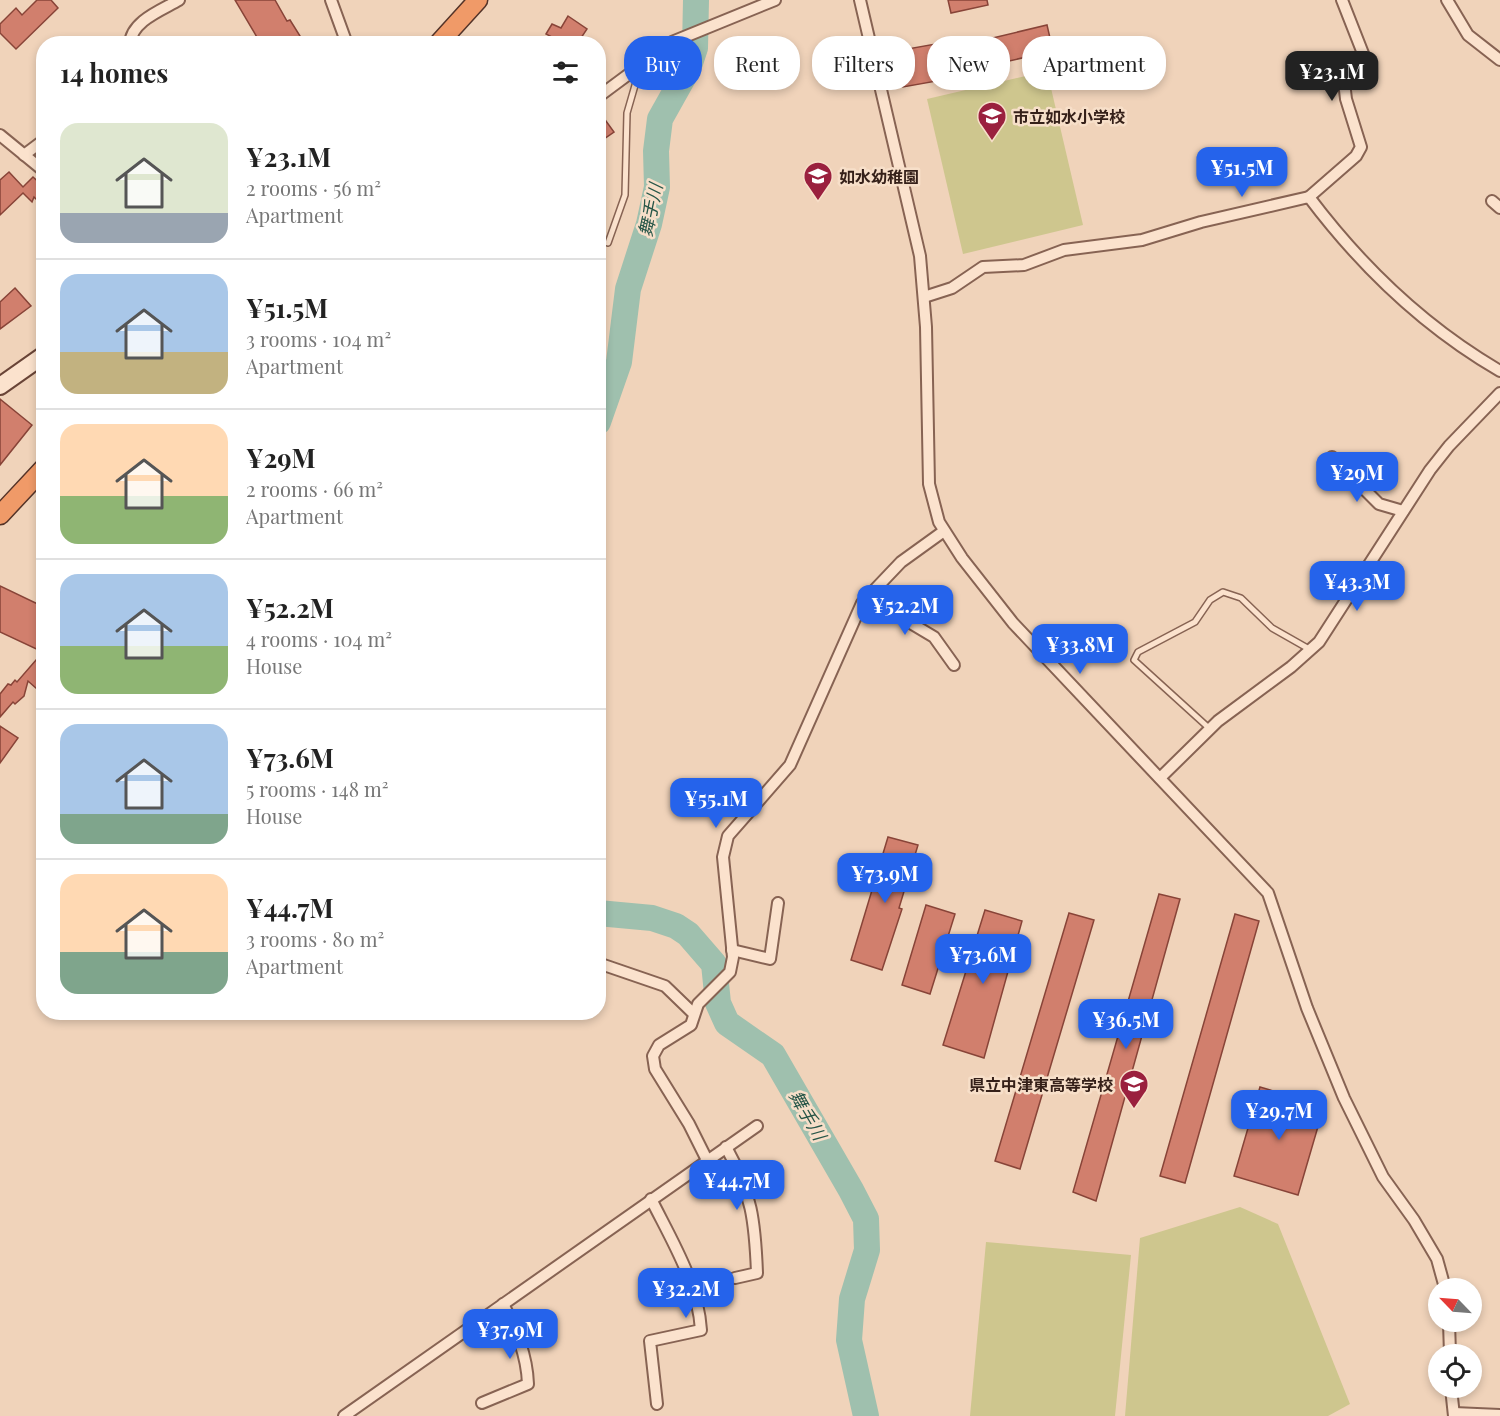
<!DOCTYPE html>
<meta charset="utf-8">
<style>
body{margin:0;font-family:"Playfair Display","Noto Sans JP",serif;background:#f6f6f6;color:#222;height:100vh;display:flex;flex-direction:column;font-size:22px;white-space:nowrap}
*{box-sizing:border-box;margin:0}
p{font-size:20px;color:#767676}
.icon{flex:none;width:33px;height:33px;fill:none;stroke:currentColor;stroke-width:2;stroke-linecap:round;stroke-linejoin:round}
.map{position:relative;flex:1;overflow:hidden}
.details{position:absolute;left:36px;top:36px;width:570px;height:984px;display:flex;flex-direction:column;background:#fff;border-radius:24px;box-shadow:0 3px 9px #0003}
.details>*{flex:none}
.banner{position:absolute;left:624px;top:36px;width:570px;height:54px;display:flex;gap:12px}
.needle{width:39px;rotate:295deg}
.fabs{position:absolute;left:1428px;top:1278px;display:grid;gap:12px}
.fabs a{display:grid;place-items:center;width:54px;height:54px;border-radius:50%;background:#fff;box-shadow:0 3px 9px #0003;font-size:30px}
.price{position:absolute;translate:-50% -51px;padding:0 14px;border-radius:12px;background:#2563eb;color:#fff;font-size:20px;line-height:39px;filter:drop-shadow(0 2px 3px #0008)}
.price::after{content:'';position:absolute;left:50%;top:36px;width:18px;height:14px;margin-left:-9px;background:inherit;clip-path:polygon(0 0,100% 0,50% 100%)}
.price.current{background:#222;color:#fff}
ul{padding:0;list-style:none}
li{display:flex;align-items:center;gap:18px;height:150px;padding:0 24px}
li+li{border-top:2px solid #e0e0e0}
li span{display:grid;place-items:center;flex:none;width:168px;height:120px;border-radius:18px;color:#555}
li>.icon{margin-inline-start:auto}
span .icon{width:72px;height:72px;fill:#fffc;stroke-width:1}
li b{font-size:26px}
h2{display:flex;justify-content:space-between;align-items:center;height:72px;padding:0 24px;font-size:26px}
.pill{padding:0 21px;border-radius:24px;background:#fff;box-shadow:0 3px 9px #0003;font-size:21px;line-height:54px}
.pill.current{background:#2563eb;color:#fff}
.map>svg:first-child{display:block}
</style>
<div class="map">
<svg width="1500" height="1416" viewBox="0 0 1500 1416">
<rect width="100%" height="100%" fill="#f0d3ba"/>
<g fill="#cec68e">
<path d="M 1047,71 L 1083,225 L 963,254 L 927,99 Z"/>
<path d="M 1240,1207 L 1278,1224 L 1350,1404 L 1328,1416 L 1125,1416 L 1140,1238 Z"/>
<path d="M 986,1242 L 1131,1255 L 1115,1416 L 970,1416 Z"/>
</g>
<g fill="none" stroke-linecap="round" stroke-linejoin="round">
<g stroke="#9fc0ae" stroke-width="26">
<path d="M 598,422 L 619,362 L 628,289 L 649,224 L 657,187 L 656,151 L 660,119 L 688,69 L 695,48 L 696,0"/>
<path d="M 598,913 L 652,918 L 676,926 L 688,934 L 714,964 L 718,1003 L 727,1023 L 773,1055 L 851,1190 L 866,1219 L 867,1250 L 852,1299 L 849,1340 L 866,1416"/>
</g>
</g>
<g fill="#d17f6d" stroke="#884438" stroke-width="1.5">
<path d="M 37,0 L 51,0 L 58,8 L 16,49 L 0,33 L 0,24 L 16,8 L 22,15 Z"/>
<path d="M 235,0 L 275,0 L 287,21 L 290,20 L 305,44 L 290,44 L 287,39 L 279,44 L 261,44 Z"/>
<path d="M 948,0 L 987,0 L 988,5 L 951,13 Z"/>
<path d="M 568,16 L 587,29 L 577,44 L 549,44 L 552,37 L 546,34 L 552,24 L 561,28 Z"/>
<path d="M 1047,25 L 1053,51 L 947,75 L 948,79 L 903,87 L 896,51 L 941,43 L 942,50 Z"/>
<path d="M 598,110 L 614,132 L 598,143 Z"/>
<path d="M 9,172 L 23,187 L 33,177 L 44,187 L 44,207 L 34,197 L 32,202 L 23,193 L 0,215 L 0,180 Z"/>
<path d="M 15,288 L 31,306 L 0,329 L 0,302 Z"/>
<path d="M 0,399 L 32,425 L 0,465 Z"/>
<path d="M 0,586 L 44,607 L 44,681 L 37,689 L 28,681 L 24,696 L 15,704 L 13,702 L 0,717 L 0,694 L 8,684 L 11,685 L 15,680 L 17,682 L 43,652 L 0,632 Z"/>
<path d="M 0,726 L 18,738 L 0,763 Z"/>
<path d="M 888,837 L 918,845 L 899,908 L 902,909 L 882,970 L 851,960 Z"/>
<path d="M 1159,894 L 1180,899 L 1096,1201 L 1073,1192 Z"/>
<path d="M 926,905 L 955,914 L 930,994 L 902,985 Z"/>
<path d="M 985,910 L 1022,921 L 984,1058 L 943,1045 Z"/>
<path d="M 1069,913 L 1094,920 L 1020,1169 L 995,1161 Z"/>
<path d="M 1235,914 L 1259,921 L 1185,1183 L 1160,1176 Z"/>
<path d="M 1260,1087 L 1324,1106 L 1298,1195 L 1234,1176 Z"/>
</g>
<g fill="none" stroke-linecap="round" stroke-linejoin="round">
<g stroke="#876353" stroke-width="8">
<g id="service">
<path d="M 608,243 L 625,195 L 627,113 L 640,68"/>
<path d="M 1210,729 L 1134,660 L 1138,652 L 1195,622 L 1210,600 L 1223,592 L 1241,598 L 1272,628 L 1309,649"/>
</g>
</g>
<g stroke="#876353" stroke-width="14">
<g id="minor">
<path d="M 331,0 L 347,44"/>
<path d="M 860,0 L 920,256 L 926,327 L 929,484 L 939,522 L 962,558 L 1013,623 L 1268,893 L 1307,1008 L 1344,1098 L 1383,1177 L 1414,1220 L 1437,1259 L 1445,1288"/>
<path d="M 1447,0 L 1468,35 L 1500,60"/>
<path d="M 130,44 C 131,21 162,10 179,0"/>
<path d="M 598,97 L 672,42 L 775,0"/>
<path d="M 0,135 L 44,171"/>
<path d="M 24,155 L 44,140"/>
<path d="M 1309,197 L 1356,156 L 1361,147 L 1346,99 L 1344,82 L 1363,63 L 1364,56 L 1342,0"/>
<path d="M 1492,201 L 1500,208"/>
<path d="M 924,297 L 952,288 L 983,267 L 1024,265 L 1064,250 L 1142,240 L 1201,222 L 1309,197 C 1361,266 1426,328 1500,371"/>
<path d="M 1332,457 L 1379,504 L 1403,511"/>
<path d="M 867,597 L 934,637 L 954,665"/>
<path d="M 1160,778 L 1218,721 L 1291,667 L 1319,642 L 1430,470 L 1449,446 L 1500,393"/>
<path d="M 732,950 L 770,959 L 778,903"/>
<path d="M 598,963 L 665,986 L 694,1014"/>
<path d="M 726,1147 C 752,1194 755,1221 757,1273 L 735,1278"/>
<path d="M 707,1160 L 689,1124 L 655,1069 L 653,1056 L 659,1045 L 691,1025 L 698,1004 L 730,972 L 733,957 L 723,857 L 728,836 L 790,765 L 862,603 L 901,562 L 944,531"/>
<path d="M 651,1199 C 672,1241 698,1283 701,1330 L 650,1341 L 657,1404"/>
<path d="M 1449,1322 L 1450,1354"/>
<path d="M 1451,1388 L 1454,1416"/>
<path d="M 482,1403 L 528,1384 C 527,1355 516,1329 503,1304"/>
<path d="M 1454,1413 L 1500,1415"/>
<path d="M 344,1416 L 757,1126"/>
</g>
</g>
<g stroke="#694437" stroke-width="20">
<path id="secondary" d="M 0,386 L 44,355"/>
</g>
<g stroke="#543328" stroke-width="21">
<g id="trunk">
<path d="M 438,44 L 478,0"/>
<path d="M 0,515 L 44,468"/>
</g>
</g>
<use href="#service" stroke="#fbe2cd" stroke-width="5"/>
<use href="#minor" stroke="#fbe2cd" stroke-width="10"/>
<use href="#secondary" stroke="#fbe2cd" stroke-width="16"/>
<use href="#trunk" stroke="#f09a68" stroke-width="18"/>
</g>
<defs>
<g id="school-pin" transform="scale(1.5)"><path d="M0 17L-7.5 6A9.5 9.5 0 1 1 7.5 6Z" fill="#9a203e" stroke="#f7dfc9"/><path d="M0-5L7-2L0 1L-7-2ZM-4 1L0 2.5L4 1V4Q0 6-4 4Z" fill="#fff"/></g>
</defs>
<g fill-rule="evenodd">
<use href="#school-pin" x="992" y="116"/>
<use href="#school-pin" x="818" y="176"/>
<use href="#school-pin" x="1134" y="1084"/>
</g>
<g text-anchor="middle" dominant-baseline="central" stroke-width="5" stroke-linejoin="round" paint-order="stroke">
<g font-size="16" font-weight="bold" fill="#352019" stroke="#f7dfc9" text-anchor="start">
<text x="1013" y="116">市立如水小学校</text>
<text x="839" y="176">如水幼稚園</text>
<text x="1113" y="1084" text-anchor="end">県立中津東高等学校</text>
</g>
<g font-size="18" font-style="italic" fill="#275648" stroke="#f7dfc9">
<text transform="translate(650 210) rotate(-78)">舞手川</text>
<text transform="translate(808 1115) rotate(60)">舞手川</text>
</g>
</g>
</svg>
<div class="fabs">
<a><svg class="needle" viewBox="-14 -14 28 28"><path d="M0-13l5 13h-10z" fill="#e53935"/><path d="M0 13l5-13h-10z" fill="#767676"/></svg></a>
<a><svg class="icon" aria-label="locate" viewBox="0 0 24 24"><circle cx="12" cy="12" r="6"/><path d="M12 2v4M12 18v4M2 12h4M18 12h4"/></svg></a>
</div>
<b class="price current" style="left:1332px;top:102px">¥23.1M</b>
<b class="price" style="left:1242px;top:198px">¥51.5M</b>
<b class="price" style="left:1357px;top:503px">¥29M</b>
<b class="price" style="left:1357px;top:612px">¥43.3M</b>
<b class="price" style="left:905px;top:636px">¥52.2M</b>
<b class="price" style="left:1080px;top:675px">¥33.8M</b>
<b class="price" style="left:716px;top:829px">¥55.1M</b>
<b class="price" style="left:885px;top:904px">¥73.9M</b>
<b class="price" style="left:983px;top:985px">¥73.6M</b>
<b class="price" style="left:1126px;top:1050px">¥36.5M</b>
<b class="price" style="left:1279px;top:1141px">¥29.7M</b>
<b class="price" style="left:737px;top:1211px">¥44.7M</b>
<b class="price" style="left:686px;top:1319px">¥32.2M</b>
<b class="price" style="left:510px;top:1360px">¥37.9M</b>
<div class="banner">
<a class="pill current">Buy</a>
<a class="pill">Rent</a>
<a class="pill">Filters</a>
<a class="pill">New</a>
<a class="pill">Apartment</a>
</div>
<section class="details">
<h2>14 homes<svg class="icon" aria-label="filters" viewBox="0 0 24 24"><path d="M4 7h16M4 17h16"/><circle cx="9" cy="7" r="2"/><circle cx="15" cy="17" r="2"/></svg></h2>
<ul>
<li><span style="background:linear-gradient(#dfe7d0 75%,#9aa5b1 0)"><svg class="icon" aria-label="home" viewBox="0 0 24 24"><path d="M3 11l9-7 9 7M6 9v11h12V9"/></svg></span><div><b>¥23.1M</b><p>2 rooms · 56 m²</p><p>Apartment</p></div></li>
<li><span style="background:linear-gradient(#a9c7e8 65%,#c2b280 0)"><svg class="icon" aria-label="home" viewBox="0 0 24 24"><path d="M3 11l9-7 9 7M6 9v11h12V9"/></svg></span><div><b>¥51.5M</b><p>3 rooms · 104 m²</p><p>Apartment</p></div></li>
<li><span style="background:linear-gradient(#ffd9b3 60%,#8fb573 0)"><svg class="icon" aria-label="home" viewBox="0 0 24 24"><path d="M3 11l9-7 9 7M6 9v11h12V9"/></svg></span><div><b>¥29M</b><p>2 rooms · 66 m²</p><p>Apartment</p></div></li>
<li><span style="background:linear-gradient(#a9c7e8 60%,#8fb573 0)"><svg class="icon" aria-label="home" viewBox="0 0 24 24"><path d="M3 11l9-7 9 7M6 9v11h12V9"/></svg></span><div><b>¥52.2M</b><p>4 rooms · 104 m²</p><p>House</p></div></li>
<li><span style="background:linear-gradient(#a9c7e8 75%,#7fa58c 0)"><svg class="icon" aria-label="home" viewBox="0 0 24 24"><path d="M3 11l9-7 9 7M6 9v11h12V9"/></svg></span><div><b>¥73.6M</b><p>5 rooms · 148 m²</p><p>House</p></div></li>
<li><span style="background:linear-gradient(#ffd9b3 65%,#7fa58c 0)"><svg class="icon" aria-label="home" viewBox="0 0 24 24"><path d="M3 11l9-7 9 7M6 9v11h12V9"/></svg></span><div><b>¥44.7M</b><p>3 rooms · 80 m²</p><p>Apartment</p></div></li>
</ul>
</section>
</div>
